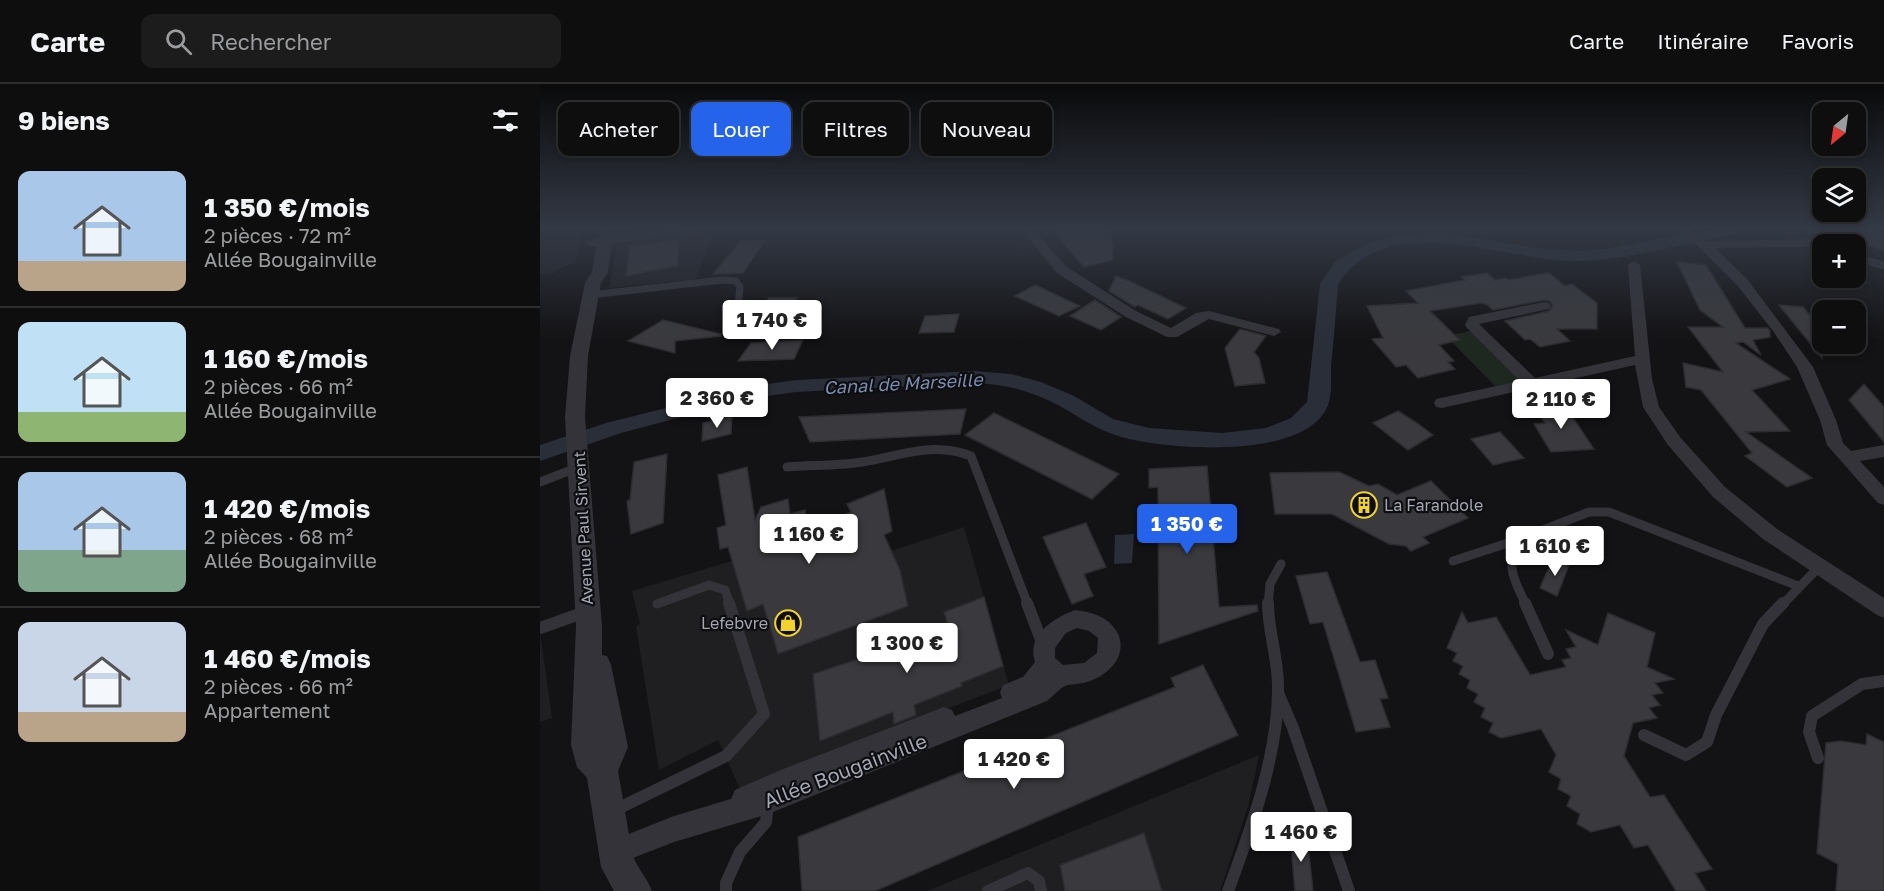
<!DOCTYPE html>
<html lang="fr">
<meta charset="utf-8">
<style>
body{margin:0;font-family:"Golos Text",sans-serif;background:#1c1c1d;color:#f1f3f6;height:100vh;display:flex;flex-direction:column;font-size:22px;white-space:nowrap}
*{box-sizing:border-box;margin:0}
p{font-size:20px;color:#9b9c9e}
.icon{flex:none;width:33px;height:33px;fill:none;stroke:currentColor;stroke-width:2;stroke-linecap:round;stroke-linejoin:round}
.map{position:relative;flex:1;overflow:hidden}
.sheet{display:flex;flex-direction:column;background:#0e0e0f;width:540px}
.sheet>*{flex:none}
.hud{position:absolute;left:18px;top:18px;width:570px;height:54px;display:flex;gap:12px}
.needle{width:39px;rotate:209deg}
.tools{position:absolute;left:1272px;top:18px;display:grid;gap:12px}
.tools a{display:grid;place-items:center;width:54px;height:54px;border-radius:12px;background:#0e0e0f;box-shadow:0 3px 9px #0003,0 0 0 2px #2e2e2f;font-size:30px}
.price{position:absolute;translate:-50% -51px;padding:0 14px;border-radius:6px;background:#fff;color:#222;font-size:20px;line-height:39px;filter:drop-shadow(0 2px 3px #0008)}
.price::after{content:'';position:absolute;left:50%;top:36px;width:18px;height:14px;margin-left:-9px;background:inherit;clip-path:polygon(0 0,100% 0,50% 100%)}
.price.selected{background:#2563eb;color:#fff}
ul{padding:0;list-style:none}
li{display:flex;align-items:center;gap:18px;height:150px;padding:0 18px}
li+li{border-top:2px solid #2e2e2f}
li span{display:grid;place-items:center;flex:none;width:168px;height:120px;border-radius:12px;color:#555}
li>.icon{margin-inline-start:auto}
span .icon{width:72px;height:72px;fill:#fffc;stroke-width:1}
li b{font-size:26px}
h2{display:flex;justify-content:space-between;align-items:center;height:72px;padding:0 18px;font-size:26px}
.chip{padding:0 21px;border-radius:12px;background:#0e0e0f;box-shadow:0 3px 9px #0003,0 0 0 2px #2e2e2f;font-size:21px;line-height:54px}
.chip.selected{background:#2563eb;color:#fff}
header{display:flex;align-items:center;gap:36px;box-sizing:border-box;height:84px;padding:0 30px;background:#0e0e0f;border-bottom:2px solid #2e2e2f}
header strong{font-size:28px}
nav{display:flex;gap:33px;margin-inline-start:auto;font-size:21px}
.search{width:420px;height:54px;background:#1c1c1d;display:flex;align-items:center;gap:15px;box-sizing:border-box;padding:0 21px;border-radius:12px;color:#9b9c9e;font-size:22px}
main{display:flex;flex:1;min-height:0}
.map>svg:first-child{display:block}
</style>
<header>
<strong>Carte</strong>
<div class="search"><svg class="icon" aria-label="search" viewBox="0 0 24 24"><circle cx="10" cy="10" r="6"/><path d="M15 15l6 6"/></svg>Rechercher</div>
<nav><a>Carte</a><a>Itinéraire</a><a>Favoris</a></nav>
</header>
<main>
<section class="sheet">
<h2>9 biens<svg class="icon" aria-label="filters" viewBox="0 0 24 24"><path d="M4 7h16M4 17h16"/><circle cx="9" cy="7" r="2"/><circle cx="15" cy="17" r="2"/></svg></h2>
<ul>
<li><span style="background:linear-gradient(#a9c7e8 75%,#b9a48a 0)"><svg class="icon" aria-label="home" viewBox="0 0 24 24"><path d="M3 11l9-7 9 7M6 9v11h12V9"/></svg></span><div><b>1 350 €/mois</b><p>2 pièces · 72 m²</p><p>Allée Bougainville</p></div></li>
<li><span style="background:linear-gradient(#bfe0f5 75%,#8fb573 0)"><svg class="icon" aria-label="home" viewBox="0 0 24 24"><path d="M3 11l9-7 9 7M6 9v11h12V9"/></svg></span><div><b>1 160 €/mois</b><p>2 pièces · 66 m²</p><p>Allée Bougainville</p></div></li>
<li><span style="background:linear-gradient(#a9c7e8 65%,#7fa58c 0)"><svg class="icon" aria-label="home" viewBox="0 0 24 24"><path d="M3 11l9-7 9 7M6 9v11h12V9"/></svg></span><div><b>1 420 €/mois</b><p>2 pièces · 68 m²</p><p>Allée Bougainville</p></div></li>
<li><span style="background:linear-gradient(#c9d6e8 75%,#b9a48a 0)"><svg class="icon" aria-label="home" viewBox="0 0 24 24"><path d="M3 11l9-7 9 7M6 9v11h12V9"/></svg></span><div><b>1 460 €/mois</b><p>2 pièces · 66 m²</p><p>Appartement</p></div></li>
</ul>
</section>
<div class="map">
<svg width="1344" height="807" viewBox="0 0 1344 807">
<rect width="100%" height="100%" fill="#131214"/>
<g fill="#1f1e21">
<path d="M 0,144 L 43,144 L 35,179 L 25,182 L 12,190 L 0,190 Z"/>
<path d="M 146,150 L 172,151 L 156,195 L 69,204 L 78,156 Z"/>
<path d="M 424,443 L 469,601 L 200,705 L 178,656 L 119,686 L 96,542 L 100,540 L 92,507 L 291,447 L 296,485 Z"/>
<path d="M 0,548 L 12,634 L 0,638 Z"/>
<path d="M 719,671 L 708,723 L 680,807 L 387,807 Z"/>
</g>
<path fill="#1f2721" d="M 931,247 L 982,298 L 955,302 L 906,252 Z"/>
<path fill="#292e38" d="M 594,450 L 592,479 L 574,480 L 575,451 Z"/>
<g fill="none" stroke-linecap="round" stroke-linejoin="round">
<path fill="#292e38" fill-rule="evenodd" d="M 1178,144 L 1203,144 L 1201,147 L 1185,152 C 1138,161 1090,175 1042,177 C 968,180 849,121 798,200 C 796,227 794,254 791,282 C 791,293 792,307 789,318 C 772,378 623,366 578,352 C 555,345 538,332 518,321 C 491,307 465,300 435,299 L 256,308 L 214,314 L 81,349 L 0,377 L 0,361 L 66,339 L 214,302 L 256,296 L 435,287 L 471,290 L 501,298 L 534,312 L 573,335 L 609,344 L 682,349 L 726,344 L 751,334 L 767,318 L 780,200 L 795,178 L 826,160 L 857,152 L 900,148 L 996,164 L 1039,167 L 1066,165 Z"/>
</g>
<g fill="#3a3a3e" stroke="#2d2c30" stroke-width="1.5">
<path d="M 511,144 L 571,144 L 573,176 L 544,183 Z"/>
<path d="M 1286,144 L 1344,144 L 1344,166 L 1285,148 Z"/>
<path d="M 139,155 L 138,182 L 86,192 L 90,163 Z"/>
<path d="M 225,156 L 203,189 L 173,190 L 201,157 Z"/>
<path d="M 1137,178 L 1166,181 L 1205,244 L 1228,244 L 1230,247 L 1230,253 L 1213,256 L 1221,271 L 1203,258 L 1196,259 L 1250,295 L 1212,306 L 1250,347 L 1206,348 L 1272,394 L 1247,403 L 1205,372 L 1212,369 L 1161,306 L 1146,303 L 1143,279 L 1183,288 L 1148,243 L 1183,243 L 1160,226 Z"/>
<path d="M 947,189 L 955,196 L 966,194 L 969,196 L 1009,189 L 1025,202 L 1032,200 L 1057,219 L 1057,245 L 1017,245 L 1030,257 L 1000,263 L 990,255 L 985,256 L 965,237 L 1009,227 L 1013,221 L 1009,217 L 1004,216 L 953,226 L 946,220 L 940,219 L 890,227 L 920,256 L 899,261 L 914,277 L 908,278 L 915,285 L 878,294 L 866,281 L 856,283 L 832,255 L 843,254 L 827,222 L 878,219 L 866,207 L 925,196 L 922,193 Z"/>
<path d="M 576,192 L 587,196 L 646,224 L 628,235 L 598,221 L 595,223 L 569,207 Z"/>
<path d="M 495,201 L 540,222 L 519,232 L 475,212 Z"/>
<path d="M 229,214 L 257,214 L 232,245 L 198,250 Z"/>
<path d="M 555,216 L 581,233 L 561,246 L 530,232 Z"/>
<path d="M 1239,221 L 1263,223 L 1282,245 L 1282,274 Z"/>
<path d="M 419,230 L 414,248 L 379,249 L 385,232 Z"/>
<path d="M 123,236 L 181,250 L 181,252 L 135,257 L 135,269 L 88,257 Z"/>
<path d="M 700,245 L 726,252 L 714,268 L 719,274 L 725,299 L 695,302 L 685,264 Z"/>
<path d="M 263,256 L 254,275 L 198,277 L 211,259 Z"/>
<path d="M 1324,300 L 1344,323 L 1344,358 L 1309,316 Z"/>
<path d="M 1024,320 L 1054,365 L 1011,368 L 994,340 L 1005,339 L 994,322 Z"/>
<path d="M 426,325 L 420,350 L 270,358 L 259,333 Z"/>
<path d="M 858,327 L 877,339 L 893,351 L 868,366 L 833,339 Z"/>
<path d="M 454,329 L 579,390 L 552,415 L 425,351 Z"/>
<path d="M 192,332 L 191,350 L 162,357 L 163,339 Z"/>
<path d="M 960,348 L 984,374 L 953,381 L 931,355 Z"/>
<path d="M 127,370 L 123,439 L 91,450 L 87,417 L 90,416 L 94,378 Z"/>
<path d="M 667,382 L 679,523 L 717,521 L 718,527 L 619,560 L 618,403 L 609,404 L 609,385 Z"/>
<path d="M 207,383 L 215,436 L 221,423 L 248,415 L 250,430 L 265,426 L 270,468 L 313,451 L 303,431 L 311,428 L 307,420 L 344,405 L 352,447 L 344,451 L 360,486 L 368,522 L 238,570 L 223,520 L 207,527 L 188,463 L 180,465 L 177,444 L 186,441 L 178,391 Z"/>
<path d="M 799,388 L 829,402 L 838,400 L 857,411 L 891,397 L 928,434 L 883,453 L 889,459 L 871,467 L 866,462 L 849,460 L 792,430 L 735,430 L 730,389 Z"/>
<path d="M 546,439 L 566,483 L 544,490 L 553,512 L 532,520 L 503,453 Z"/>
<path d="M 1013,474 L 1029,481 L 1017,512 L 1000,504 Z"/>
<path d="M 787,488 L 820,578 L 835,576 L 848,614 L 840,615 L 850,643 L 816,648 L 783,538 L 770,540 L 756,492 Z"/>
<path d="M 444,513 L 463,582 L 421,599 L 422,602 L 374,621 L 376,631 L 354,640 L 353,628 L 280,657 L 273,590 L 375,556 L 376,564 L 411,551 L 404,528 Z"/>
<path d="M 922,528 L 928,539 L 956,533 L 990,591 L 1026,583 L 1022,576 L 1031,574 L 1026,565 L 1036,563 L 1026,546 L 1058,561 L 1068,529 L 1115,549 L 1107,583 L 1134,595 L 1115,599 L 1123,609 L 1112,611 L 1120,621 L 1109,624 L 1117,634 L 1093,639 L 1084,672 L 1110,713 L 1124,711 L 1172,785 L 1155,789 L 1166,807 L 1136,807 L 1108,761 L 1094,764 L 1080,741 L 1051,748 L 1037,740 L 1040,730 L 1027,722 L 1031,712 L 1018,705 L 1021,695 L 1009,688 L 1016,671 L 1001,645 L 961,654 L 949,648 L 953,639 L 941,633 L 945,624 L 934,618 L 938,610 L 927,604 L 930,596 L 919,590 L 923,582 L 913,577 L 917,569 L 907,564 Z"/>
<path d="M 663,581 L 698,651 L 335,807 L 262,807 L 258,753 L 635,603 L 631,594 Z"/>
<path d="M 1327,650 L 1344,658 L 1344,807 L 1296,807 L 1298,780 L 1277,769 L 1286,659 L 1301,657 L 1326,661 Z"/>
<path d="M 604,749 L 622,807 L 525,807 L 520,781 Z"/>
<path d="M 750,750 L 767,750 L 773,807 L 755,807 Z"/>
</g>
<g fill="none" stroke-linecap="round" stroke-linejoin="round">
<path stroke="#343339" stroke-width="7" d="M 50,211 L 182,196 L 196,197 L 200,203 L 196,238"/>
<g stroke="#343339" stroke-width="9">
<path d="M 247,383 C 272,381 297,382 322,378 C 360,372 393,357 431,372 L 488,521"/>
<path d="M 0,398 L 39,383"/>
<path d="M 913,477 L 977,456"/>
<path d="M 117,520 L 169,501 L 185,506 L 190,521"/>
<path d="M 728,521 L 730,500 L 741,480"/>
<path d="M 986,521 C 973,492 967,488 977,456 L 1049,428 L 1069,428 L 1258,502"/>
<path d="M 1242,521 L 1279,483"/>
</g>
<g stroke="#343339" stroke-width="12">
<path d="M 487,519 L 503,561"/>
<path d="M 985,519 L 1008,570"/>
<path d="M 0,544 L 45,528"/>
<path d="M 739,611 L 753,644 L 809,807"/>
<path d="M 1104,651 L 1146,671 L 1167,658 L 1176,631 L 1223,540 L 1243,519"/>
<path d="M 1278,674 L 1269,648 L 1272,632 L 1322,600 L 1344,597"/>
<path d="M 73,727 L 186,672 L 224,630 L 189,519"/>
<path d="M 186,807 L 186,799 L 200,768 L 226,738 L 228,720"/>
<path d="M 448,807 L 488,789 L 499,797 L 501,807"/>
<path d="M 688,807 C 711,745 739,669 738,602 C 738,574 728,547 728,519"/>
</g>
<g fill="#343339" fill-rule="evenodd">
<path d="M 149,144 L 169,144 L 167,146 C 130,156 90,155 52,163 L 46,159 L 48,156 L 88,148 Z"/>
<path d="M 480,144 L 492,144 L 527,183 L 596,227 L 631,244 L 656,229 L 669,227 L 739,245 L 741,248 L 734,252 L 669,235 L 637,253 L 627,253 L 586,233 L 517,189 Z"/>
<path d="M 1135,144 L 1148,144 L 1167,157 L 1270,155 L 1286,159 L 1282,160 L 1282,166 L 1270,163 L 1175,164 L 1207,195 L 1273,283 L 1296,336 L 1303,359 L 1311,367 L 1344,361 L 1344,373 L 1320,377 L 1344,403 L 1344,421 L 1338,419 L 1287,361 L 1280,336 L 1257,283 L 1233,247 L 1197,201 L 1160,164 Z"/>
<path d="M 1316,169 L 1344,178 L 1344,186 L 1316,177 Z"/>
<path d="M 1094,177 L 1100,181 L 1112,295 L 1119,323 L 1140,353 L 1185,403 L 1237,445 L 1344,514 L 1344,534 L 1337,531 L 1223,455 L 1173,413 L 1128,361 L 1103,323 L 1095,281 L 902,324 L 896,323 L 894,319 L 896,315 L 980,297 L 927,244 L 925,241 L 929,233 L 1004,218 L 1009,219 L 1011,222 L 1009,225 L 939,240 L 995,294 L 1095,272 L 1088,181 Z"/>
<path d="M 535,526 C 552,528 570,533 578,550 C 588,572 568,592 547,598 C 541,600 531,600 525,602 C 519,605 512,613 507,617 L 228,730 L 134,758 L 75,781 L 66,777 L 62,768 L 66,759 L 134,732 L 191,715 L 195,706 L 243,685 L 404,623 L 412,626 L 415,632 L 462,614 L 460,608 L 463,601 L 483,593 L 495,578 C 486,551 514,534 535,526 ZM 537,544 L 549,547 L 558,554 L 557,569 L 544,579 L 523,581 L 515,574 L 515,564 L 526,549 Z"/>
</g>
<path fill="#343339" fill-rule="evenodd" d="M 60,144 L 74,144 L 68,188 L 61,199 L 48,272 L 45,333 L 62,542 L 62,571 L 67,572 L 71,581 L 88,663 L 78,687 L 92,768 C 95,782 107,793 112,807 L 74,807 L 61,783 L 47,694 L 37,683 L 31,661 L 36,542 L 25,333 L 30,272 L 45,199 L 52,188 Z"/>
</g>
<linearGradient id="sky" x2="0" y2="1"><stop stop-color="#0a0a0b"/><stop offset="0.56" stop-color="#333945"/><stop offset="1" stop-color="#333945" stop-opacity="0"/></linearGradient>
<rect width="1344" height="257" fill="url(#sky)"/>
<defs>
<g id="building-ring" transform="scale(1.35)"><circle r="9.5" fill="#0e0d0f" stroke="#f1d32e" stroke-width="1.5"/><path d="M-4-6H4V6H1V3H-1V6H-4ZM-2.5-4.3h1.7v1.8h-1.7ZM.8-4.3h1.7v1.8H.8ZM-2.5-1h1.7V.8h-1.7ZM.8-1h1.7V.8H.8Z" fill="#f1d32e"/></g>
<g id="shop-ring" transform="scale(1.35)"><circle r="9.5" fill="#0e0d0f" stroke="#f1d32e" stroke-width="1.5"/><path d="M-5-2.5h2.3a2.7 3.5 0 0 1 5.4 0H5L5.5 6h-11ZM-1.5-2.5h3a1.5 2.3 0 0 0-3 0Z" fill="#f1d32e"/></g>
</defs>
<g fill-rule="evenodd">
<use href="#building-ring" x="824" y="421"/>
<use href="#shop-ring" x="248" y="539"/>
</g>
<g text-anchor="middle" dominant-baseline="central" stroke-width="4.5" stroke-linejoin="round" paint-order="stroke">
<g font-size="16" fill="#a4a6b4" stroke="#0e0d0f" text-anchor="start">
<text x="844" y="421">La Farandole</text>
<text x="228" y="539" text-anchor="end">Lefebvre</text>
</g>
<g font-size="16" fill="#a4a6b4" stroke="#0e0d0f">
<text transform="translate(43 444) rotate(-93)">Avenue Paul Sirvent</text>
</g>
<g font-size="18" font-style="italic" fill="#7a8db0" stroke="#0e0d0f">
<text transform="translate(363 299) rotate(-3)">Canal de Marseille</text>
</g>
<g font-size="20" fill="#a4a6b4" stroke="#0e0d0f">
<text transform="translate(305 686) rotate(-21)">Allée Bougainville</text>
</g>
</g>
</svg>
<div class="tools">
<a><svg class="needle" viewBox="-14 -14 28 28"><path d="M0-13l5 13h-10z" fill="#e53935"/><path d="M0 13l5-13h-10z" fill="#9b9c9e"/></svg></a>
<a><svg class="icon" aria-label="layers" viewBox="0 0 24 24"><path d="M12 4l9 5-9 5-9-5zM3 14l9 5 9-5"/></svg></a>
<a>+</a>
<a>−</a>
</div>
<b class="price" style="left:232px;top:267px">1 740 €</b>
<b class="price" style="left:177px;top:345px">2 360 €</b>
<b class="price" style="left:1021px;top:346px">2 110 €</b>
<b class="price selected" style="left:647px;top:471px">1 350 €</b>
<b class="price" style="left:269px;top:481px">1 160 €</b>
<b class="price" style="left:1015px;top:493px">1 610 €</b>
<b class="price" style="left:367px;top:590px">1 300 €</b>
<b class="price" style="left:474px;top:706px">1 420 €</b>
<b class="price" style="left:761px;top:779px">1 460 €</b>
<div class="hud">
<a class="chip">Acheter</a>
<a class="chip selected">Louer</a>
<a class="chip">Filtres</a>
<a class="chip">Nouveau</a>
</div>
</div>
</main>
